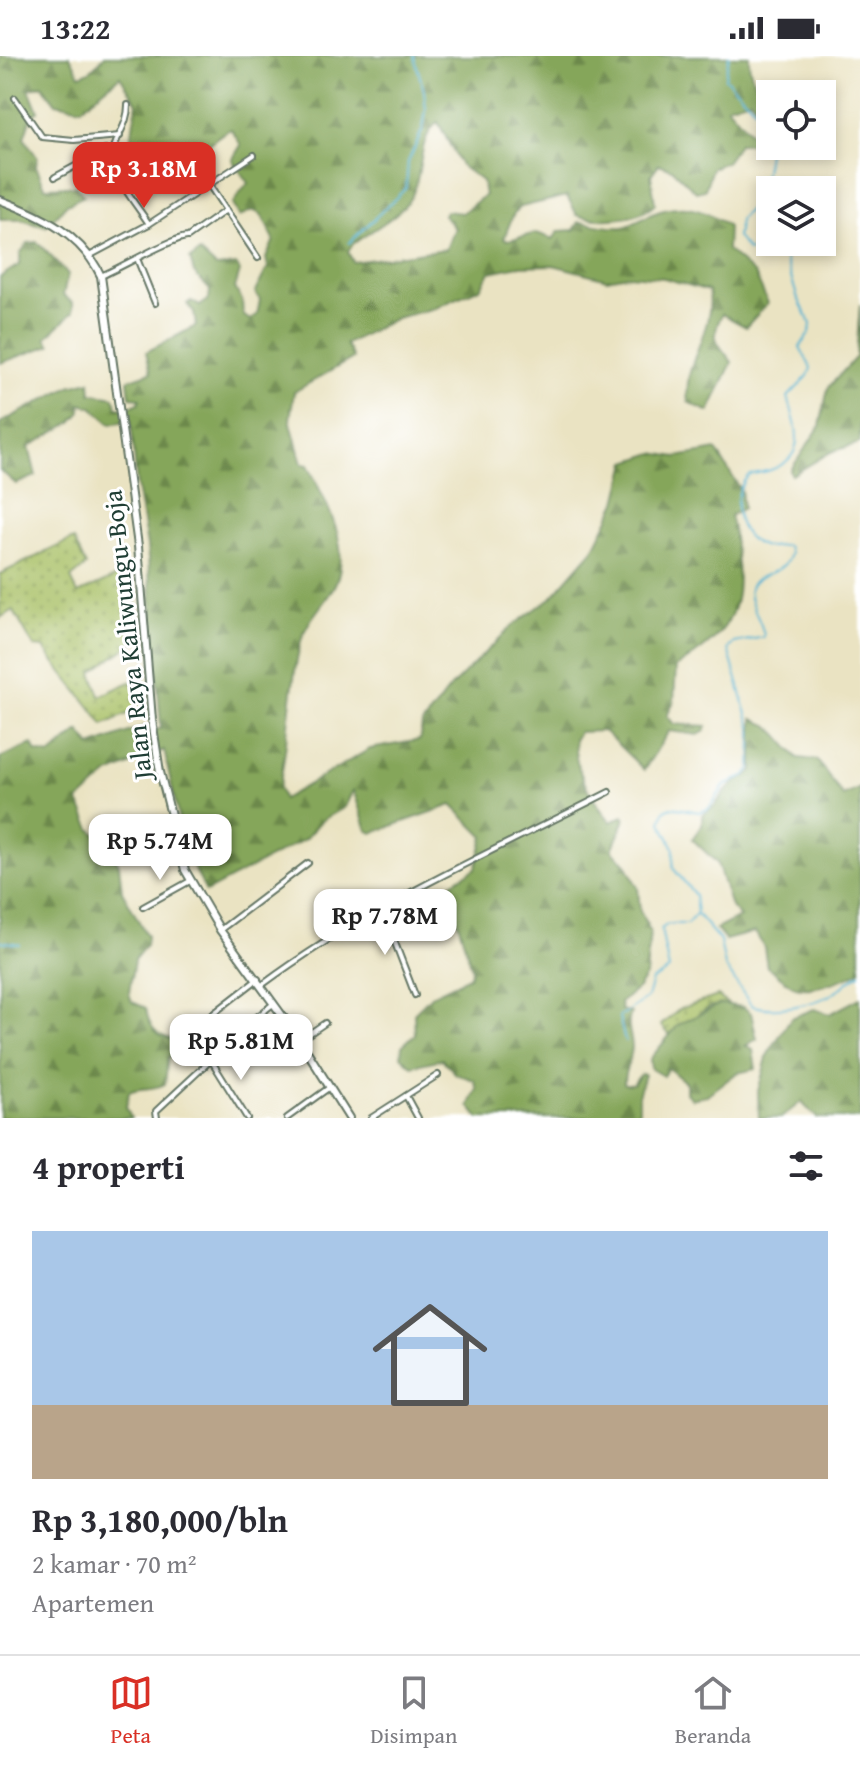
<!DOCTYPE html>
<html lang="id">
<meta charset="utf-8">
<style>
body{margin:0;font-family:"Gentium Book Plus",serif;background:#f7f7f7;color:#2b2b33;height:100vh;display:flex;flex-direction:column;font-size:30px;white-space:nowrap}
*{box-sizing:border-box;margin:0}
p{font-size:26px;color:#7c7c81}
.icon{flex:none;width:44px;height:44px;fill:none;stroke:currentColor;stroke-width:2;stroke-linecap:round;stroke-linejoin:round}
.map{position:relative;height:1062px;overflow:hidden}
.drawer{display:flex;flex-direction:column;background:#fff;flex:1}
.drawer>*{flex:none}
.buttons{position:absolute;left:756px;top:24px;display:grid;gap:16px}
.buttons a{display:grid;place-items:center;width:80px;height:80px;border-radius:0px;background:#fff;box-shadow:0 4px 12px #0003;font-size:40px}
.price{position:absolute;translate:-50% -68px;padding:0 18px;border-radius:16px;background:#fff;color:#222;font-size:26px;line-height:52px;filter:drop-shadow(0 2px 4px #0008)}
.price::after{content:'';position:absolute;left:50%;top:48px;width:24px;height:18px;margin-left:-12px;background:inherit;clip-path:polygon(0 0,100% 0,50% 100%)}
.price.current{background:#d93025;color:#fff}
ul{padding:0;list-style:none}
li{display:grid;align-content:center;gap:16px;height:424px;padding:0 32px}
li span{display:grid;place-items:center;height:248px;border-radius:0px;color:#555}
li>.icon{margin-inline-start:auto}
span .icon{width:144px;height:144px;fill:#fffc;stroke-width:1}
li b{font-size:34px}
h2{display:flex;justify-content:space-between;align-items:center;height:96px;padding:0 32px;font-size:34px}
.status{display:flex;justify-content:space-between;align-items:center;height:56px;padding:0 40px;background:#fff;direction:ltr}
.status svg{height:22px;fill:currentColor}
.tab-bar{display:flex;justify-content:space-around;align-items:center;height:112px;border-top:2px solid #e1e1e2;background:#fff;font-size:22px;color:#7c7c81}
.tab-bar a{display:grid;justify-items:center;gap:4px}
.tab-bar .current{color:#d93025}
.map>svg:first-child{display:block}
</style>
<div class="status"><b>13:22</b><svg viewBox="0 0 49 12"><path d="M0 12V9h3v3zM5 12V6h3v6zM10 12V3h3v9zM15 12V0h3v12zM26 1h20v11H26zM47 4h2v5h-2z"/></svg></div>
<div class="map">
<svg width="860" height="1062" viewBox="0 0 860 1062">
<defs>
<pattern id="grass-dots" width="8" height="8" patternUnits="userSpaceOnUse" patternTransform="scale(2)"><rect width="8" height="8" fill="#a7bf64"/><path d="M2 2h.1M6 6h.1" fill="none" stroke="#879c53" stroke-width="1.8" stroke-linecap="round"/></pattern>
<pattern id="forest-firs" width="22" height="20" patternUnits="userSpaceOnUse" patternTransform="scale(2)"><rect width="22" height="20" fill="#85a65a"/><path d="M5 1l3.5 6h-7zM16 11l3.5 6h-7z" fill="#6c884b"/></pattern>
</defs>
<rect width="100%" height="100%" fill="#fff"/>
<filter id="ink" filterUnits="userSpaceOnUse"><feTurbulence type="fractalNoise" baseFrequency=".0125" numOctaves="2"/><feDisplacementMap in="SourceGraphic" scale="16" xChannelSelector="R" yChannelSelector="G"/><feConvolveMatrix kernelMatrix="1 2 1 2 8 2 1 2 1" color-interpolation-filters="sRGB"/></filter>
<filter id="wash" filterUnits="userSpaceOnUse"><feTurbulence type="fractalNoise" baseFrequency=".006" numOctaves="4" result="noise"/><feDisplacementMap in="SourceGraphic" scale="32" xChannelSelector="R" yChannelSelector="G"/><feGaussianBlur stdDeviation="1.8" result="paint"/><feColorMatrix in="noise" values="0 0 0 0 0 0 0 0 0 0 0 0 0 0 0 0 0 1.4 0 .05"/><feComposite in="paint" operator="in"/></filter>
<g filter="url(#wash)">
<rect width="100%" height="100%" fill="#eae3c2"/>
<g fill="url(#grass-dots)" stroke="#637e4c" stroke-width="2">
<path d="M 71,484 L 74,484 L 86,510 L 71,522 L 78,538 L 131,514 L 140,582 L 92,616 L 100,640 L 143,620 L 145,650 L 103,669 C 85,641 63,621 44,592 L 34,591 L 13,554 L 0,562 L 0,518 Z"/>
<path d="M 718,940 L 729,949 L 711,950 L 669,978 L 661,969 L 680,953 Z"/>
</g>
<g fill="url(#forest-firs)" stroke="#527247" stroke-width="2" fill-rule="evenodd">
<path d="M 0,0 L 70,0 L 80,19 L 90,15 L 105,0 L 749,0 C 747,27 770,39 770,67 L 750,43 L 727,50 L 756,84 L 753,88 L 739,88 L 726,106 L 712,112 L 705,134 L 696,136 L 672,113 L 659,108 L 651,119 L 655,148 C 639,165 597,166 577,159 L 567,140 L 521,151 L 514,157 L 504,182 L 508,184 L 537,177 L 553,183 L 559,175 L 574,174 L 579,166 C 594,167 606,173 623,171 C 633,169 643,162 652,158 C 682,146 704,152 728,171 L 727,194 L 755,218 L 768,247 L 746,271 L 722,258 C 709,284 718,287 732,306 L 709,356 L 688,346 C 682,306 715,276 709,235 L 664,222 L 627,219 L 607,223 L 553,209 L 519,210 L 490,216 L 480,232 L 435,252 L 396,262 L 346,288 L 353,302 L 294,336 L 290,363 L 302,408 L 308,409 C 323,442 352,488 336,526 C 327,547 307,562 301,585 C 289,633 289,683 279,732 L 283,743 L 370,693 L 420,684 L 422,668 L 451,631 L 512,570 L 551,542 L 593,494 L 617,446 L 627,406 L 654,397 L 677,401 L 716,394 L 741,434 L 743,452 L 730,460 C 734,472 734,485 736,498 C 744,559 726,579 676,611 L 674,645 L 667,660 L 674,668 L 707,670 L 705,675 L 698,679 L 669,675 L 644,714 L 604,675 L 579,676 L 574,684 C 575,716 590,742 611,766 L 623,760 L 625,763 L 612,794 L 626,808 L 638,832 L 640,855 L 650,875 L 646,920 L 638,932 L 620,947 L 621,954 L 631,957 C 626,969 631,978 632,990 C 632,1004 623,1013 624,1028 L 633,1028 L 641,1018 L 645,1019 L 639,1036 L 639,1054 L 632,1062 L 479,1062 L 469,1050 L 477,1033 L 474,1024 L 456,1018 L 442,1003 L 412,1010 L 401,1000 L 402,990 L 415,978 L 414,957 L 433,938 L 469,921 L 472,913 L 447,830 L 476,812 L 484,781 L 452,749 L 372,777 L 367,774 L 353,734 L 345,751 L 321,765 L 305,783 L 206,836 L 186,796 L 164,694 L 109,718 L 78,745 L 91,773 L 110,792 L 119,809 L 122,835 L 147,880 L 146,889 L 134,904 L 129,937 L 132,946 L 146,952 C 149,976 162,984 185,985 L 186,994 L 168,1001 L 165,1028 C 153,1035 141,1030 129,1036 L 126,1051 L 131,1062 L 0,1062 L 0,702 L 32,688 L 37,696 L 50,699 L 79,675 L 91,690 L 145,670 L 148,678 L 161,672 L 147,490 L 137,430 L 131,364 L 111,368 L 92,351 L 80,348 L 81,356 L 72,366 L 29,391 L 36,420 L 16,428 L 0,414 L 0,367 L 70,330 L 90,325 L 91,337 L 114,341 L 117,351 L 127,352 L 139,347 L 140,342 L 130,341 L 128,324 L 151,316 L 146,296 L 196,270 L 194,257 L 187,248 L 191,245 L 200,250 L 209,243 L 210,234 L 194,217 L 190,203 L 200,196 L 216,211 L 236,209 L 240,215 L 235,232 L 242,244 L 243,259 L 250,264 L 257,259 L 260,244 L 255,236 L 268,211 L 266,202 L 274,184 L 261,158 L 252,154 L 239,161 L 232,148 L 248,127 L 232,104 L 241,89 L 231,73 C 206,83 190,117 164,126 L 131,82 L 137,47 L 120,20 L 81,52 L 56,47 L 42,29 L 29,33 L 38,55 L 31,61 L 24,82 L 37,101 L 36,110 L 45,131 L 75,130 L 84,140 L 67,148 L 46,171 L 21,164 L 0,164 ZM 438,66 L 461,110 L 482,125 L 485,139 L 462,157 L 445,155 L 443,159 L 455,172 L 446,193 L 353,206 L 348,196 L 353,188 C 371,174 399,161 411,141 C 424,118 416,84 438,66 Z"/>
<path d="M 37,186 L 68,218 L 63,239 L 73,247 L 73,256 L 46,282 L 51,289 L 0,307 L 0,221 L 20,208 L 20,198 L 28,187 Z"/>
<path d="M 860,248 L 860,387 L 831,396 L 792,419 L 790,415 L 820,370 L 828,332 L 856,301 Z"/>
<path d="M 753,663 L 770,670 L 798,702 L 817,704 L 843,740 L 860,732 L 860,915 C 846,923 807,938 793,930 C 784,925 776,916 767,911 L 764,891 L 755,876 L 725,884 L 716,873 L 740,861 L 731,851 L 717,807 L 692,783 L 702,769 L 702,759 C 721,747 717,743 731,730 C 738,723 746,723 753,714 Z"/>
<path d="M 860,942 L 860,1062 L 817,1062 L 801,1046 L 781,1062 L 759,1062 L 758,1035 L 768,998 L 791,962 L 814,953 L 830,958 Z"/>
<path d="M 720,948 L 743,951 L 751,957 L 757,983 L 745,990 L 753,994 L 756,1013 L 737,1017 L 707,1039 L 692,1043 L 686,1037 L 686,1027 L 668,1012 L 663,1020 L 651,1013 L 650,1003 L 678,969 Z"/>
</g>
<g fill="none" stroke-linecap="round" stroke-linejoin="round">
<g stroke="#54b3d2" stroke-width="2">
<path d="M 729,0 L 725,22 L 759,57 L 768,97 L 761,140 L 740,163 L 737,181 L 748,195 L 775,191 L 784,199 L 797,240 L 811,268 L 810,276 L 800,291 L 811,312 L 808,320 L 788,341 C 795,369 810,398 773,413 C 764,417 756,416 748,420 C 729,442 735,480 762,490 C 769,493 778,489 787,490 L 790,497 C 787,511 776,515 763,520 C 732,533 764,562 764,581 L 734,587 L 728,593 L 752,675 L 751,712 L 745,720 L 725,729 L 708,753 L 699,756 L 672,751 L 665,754 L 661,766 L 674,792 L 673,812 L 695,839 L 697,858 L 720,885 L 725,910 L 751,949 C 774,957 814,949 834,937 C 844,931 849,923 860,918"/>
<path d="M 349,187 L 406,132 L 408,106 L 423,73 L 426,54 L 424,35 L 414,0"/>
<path d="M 0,885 L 19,888"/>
<path d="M 625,985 L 619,961 L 647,942 L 652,924 L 669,914 L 661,873 L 668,868 L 687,868 L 696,858"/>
</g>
</g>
</g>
<g filter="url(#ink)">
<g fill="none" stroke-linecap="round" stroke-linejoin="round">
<g stroke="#676" stroke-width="8">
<g id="minor">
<path d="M 15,42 L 42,81 L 74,84 L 120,80"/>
<path d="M 128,49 C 128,67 119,76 114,92 C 107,116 137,149 149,168"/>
<path d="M 55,121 L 105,94 L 113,96"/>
<path d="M 209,129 L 258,202"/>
<path d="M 91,199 L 149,168 L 254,99"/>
<path d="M 138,205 L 155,247"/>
<path d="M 101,220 C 120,212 175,180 188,181 L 226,154"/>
<path d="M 143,851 L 190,825"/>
<path d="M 382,853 L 415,939"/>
<path d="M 220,874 L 308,807"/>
<path d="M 262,929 C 368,850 492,796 609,736"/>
<path d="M 300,984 L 325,967"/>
<path d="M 213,996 L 196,971 L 258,923"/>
<path d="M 211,1004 L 247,1062"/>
<path d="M 406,1040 L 418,1062"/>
<path d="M 157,1062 L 156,1055 L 211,1004 L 213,996 L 273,948"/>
<path d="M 287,1062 L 330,1031"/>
<path d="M 371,1062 L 438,1019"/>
</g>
</g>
<g stroke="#676" stroke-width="10">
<path id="secondary" d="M 0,144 C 42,160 81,178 101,220 L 138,490 L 152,664 L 160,716 L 185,814 L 220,874 L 300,984 L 349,1062"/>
</g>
<use href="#minor" stroke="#fff" stroke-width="4"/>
<use href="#secondary" stroke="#fff" stroke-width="6"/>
</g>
</g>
<g text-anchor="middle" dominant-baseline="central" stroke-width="6" stroke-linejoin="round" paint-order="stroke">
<g font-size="26" fill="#1f3d34" stroke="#fff">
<text transform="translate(127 579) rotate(-96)">Jalan Raya Kaliwungu-Boja</text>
</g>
</g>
</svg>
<div class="buttons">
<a><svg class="icon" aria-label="locate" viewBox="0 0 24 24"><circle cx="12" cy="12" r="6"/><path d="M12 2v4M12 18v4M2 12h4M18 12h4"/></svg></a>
<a><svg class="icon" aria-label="layers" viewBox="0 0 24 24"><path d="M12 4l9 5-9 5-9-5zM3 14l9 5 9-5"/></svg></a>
</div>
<b class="price current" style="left:144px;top:154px">Rp 3.18M</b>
<b class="price" style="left:160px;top:826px">Rp 5.74M</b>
<b class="price" style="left:385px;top:901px">Rp 7.78M</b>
<b class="price" style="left:241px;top:1026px">Rp 5.81M</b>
</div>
<section class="drawer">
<h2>4 properti<svg class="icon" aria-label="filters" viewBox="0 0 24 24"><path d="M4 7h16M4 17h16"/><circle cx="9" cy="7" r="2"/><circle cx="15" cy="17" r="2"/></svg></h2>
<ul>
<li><span style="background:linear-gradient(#a9c7e8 70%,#b9a48a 0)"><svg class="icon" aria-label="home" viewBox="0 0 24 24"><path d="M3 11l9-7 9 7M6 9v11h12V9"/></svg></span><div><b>Rp 3,180,000/bln</b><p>2 kamar · 70 m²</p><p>Apartemen</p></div></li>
</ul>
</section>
<nav class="tab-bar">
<a class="current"><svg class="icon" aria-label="map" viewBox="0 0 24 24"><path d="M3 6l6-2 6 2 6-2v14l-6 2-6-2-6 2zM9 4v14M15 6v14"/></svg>Peta</a>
<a><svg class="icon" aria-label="saved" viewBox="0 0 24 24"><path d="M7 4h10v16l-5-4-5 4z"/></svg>Disimpan</a>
<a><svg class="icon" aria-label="home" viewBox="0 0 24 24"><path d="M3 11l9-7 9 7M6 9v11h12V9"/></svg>Beranda</a>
</nav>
